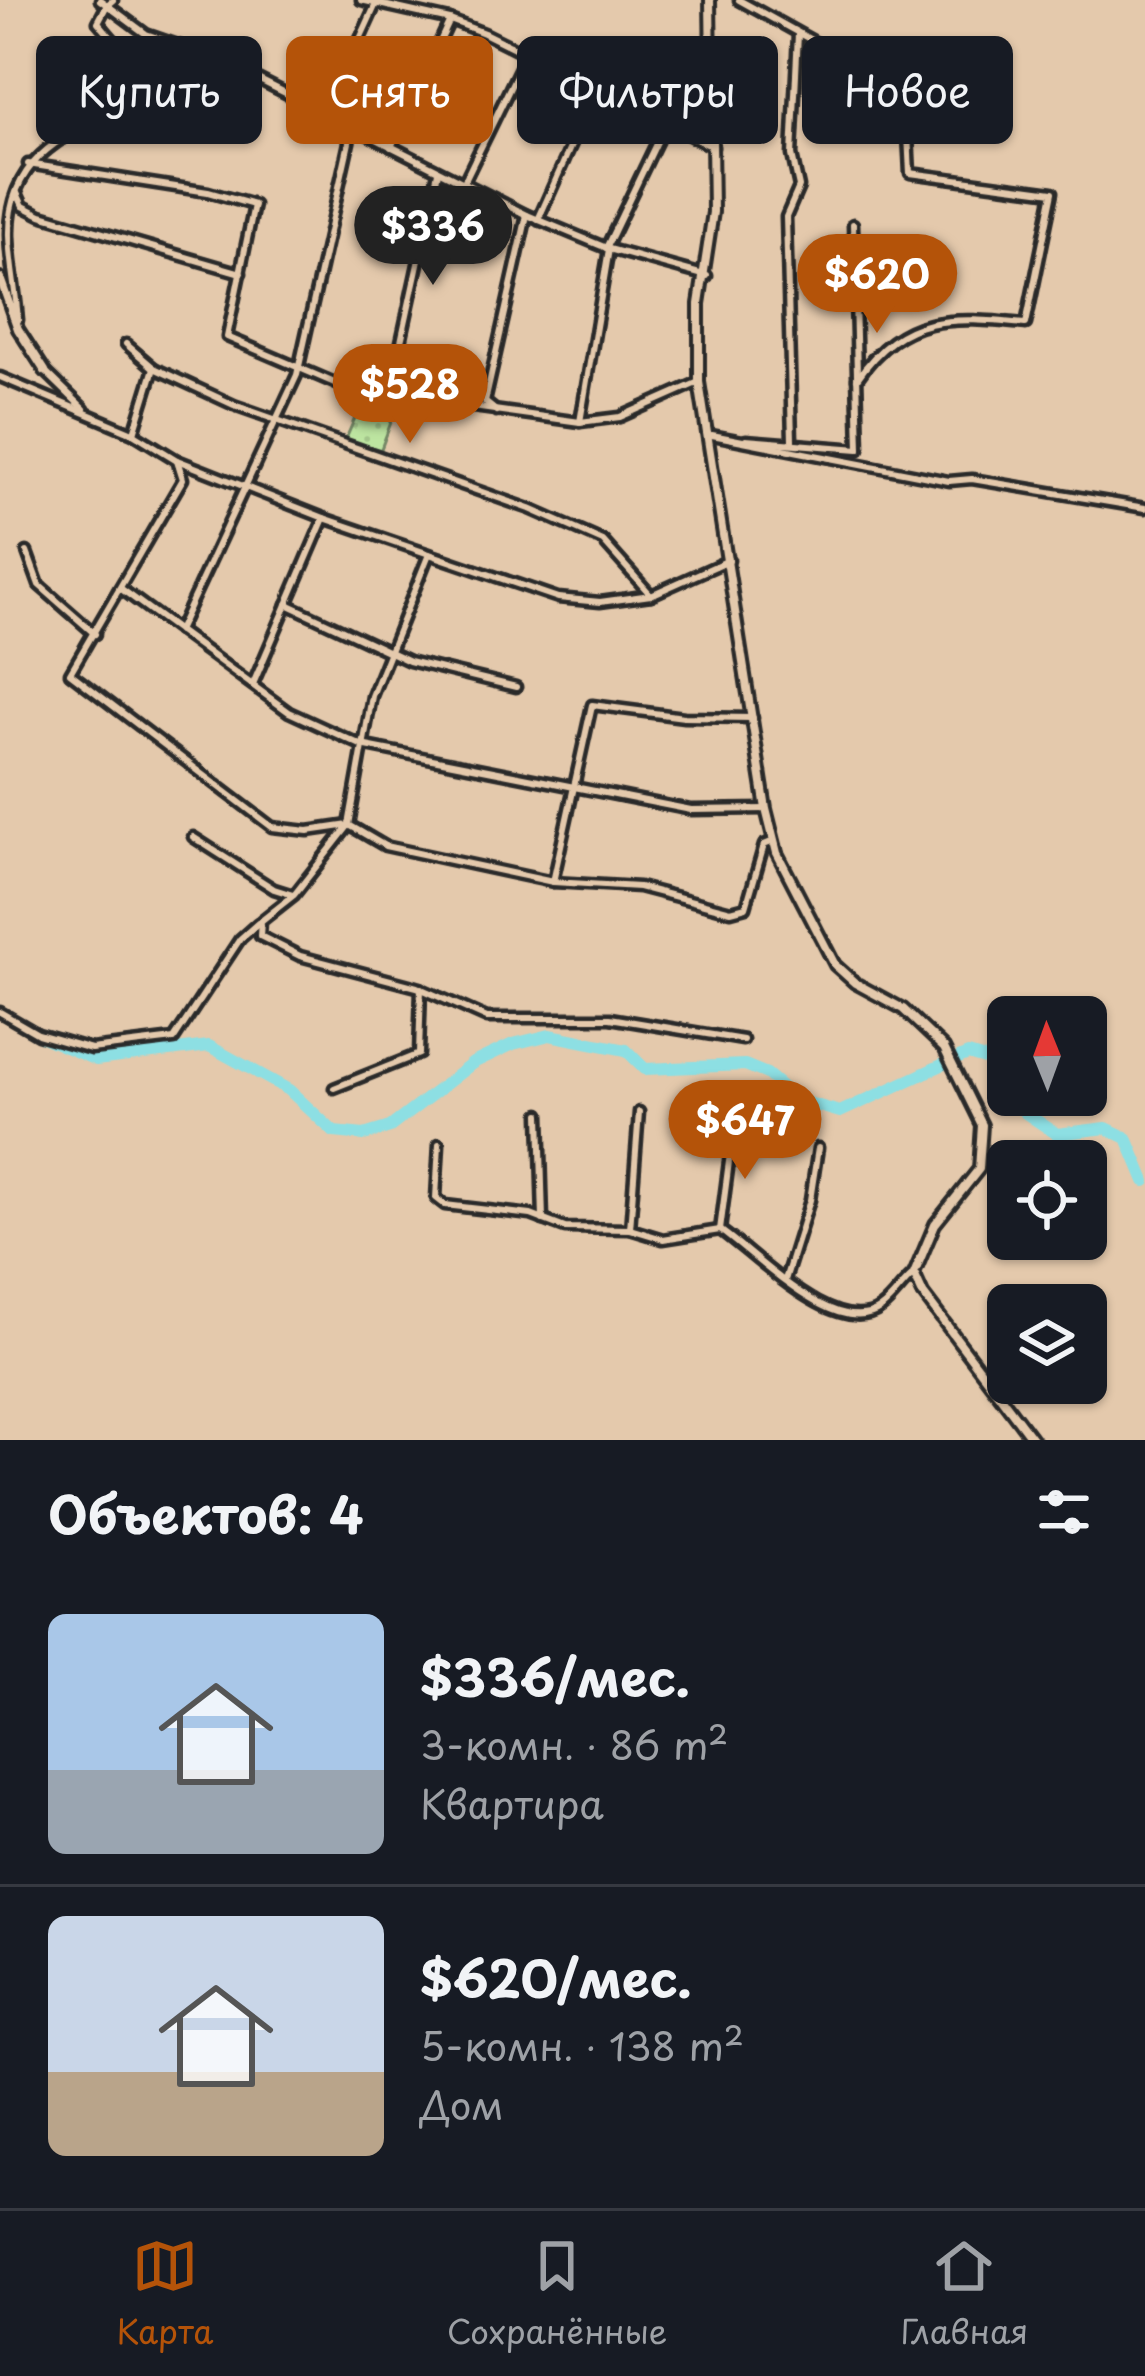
<!DOCTYPE html>
<html lang="ru">
<meta charset="utf-8">
<style>
body{margin:0;font-family:"Playpen Sans",sans-serif;background:#20242c;color:#f1f3f6;height:100vh;display:flex;flex-direction:column;font-size:45px;white-space:nowrap}
*{box-sizing:border-box;margin:0}
p{font-size:39px;color:#9ea1a6}
.icon{flex:none;width:66px;height:66px;fill:none;stroke:currentColor;stroke-width:2;stroke-linecap:round;stroke-linejoin:round}
.map{position:relative;height:1440px;overflow:hidden}
.side{display:flex;flex-direction:column;background:#171b24;flex:1}
.side>*{flex:none}
.banner{position:absolute;left:36px;top:36px;width:1074px;height:108px;display:flex;gap:24px}
.needle{width:78px;rotate:359deg}
.controls{position:absolute;left:987px;top:996px;display:grid;gap:24px}
.controls a{display:grid;place-items:center;width:120px;height:120px;border-radius:18px;background:#171b24;box-shadow:0 3px 9px #0004;font-size:60px}
.price{position:absolute;translate:-50% -102px;padding:0 27px;border-radius:42px;background:#b45309;color:#fff;font-size:39px;line-height:78px;filter:drop-shadow(0 3px 6px #0008)}
.price::after{content:'';position:absolute;left:50%;top:72px;width:36px;height:27px;margin-left:-18px;background:inherit;clip-path:polygon(0 0,100% 0,50% 100%)}
.price.active{background:#222;color:#fff}
ul{padding:0;list-style:none}
li{display:flex;align-items:center;gap:36px;height:300px;padding:0 48px}
li+li{border-top:3px solid #363941}
li span{display:grid;place-items:center;flex:none;width:336px;height:240px;border-radius:18px;color:#555}
li>.icon{margin-inline-start:auto}
span .icon{width:144px;height:144px;fill:#fffc;stroke-width:1}
li b{font-size:51px}
h2{display:flex;justify-content:space-between;align-items:center;height:144px;padding:0 48px;font-size:51px}
.chip{padding:0 42px;border-radius:18px;background:#171b24;box-shadow:0 3px 9px #0004;font-size:42px;line-height:108px}
.chip.active{background:#b45309;color:#fff}
.dock{display:flex;justify-content:space-around;align-items:center;height:168px;border-top:3px solid #363941;background:#171b24;font-size:33px;color:#9ea1a6}
.dock a{display:grid;justify-items:center;gap:6px}
.dock .active{color:#b45309}
.map>svg:first-child{display:block}
</style>
<div class="map">
<svg width="1145" height="1440" viewBox="0 0 1145 1440">
<defs>
<pattern id="grass-dots" width="8" height="8" patternUnits="userSpaceOnUse" patternTransform="scale(3)"><rect width="8" height="8" fill="#bde5a1"/><path d="M2 2h.1M6 6h.1" fill="none" stroke="#a3c58b" stroke-width="1.8" stroke-linecap="round"/></pattern>
</defs>
<rect width="100%" height="100%" fill="#e4c9ac"/>
<filter id="ink" filterUnits="userSpaceOnUse"><feTurbulence type="fractalNoise" baseFrequency=".00833" numOctaves="2"/><feDisplacementMap in="SourceGraphic" scale="24" xChannelSelector="R" yChannelSelector="G"/><feConvolveMatrix kernelMatrix="1 2 1 2 8 2 1 2 1" color-interpolation-filters="sRGB"/></filter>
<g filter="url(#ink)">
<path fill="url(#grass-dots)" stroke="#748866" stroke-width="3" d="M 365,395 L 398,404 L 379,454 L 345,441 Z"/>
<g fill="none" stroke-linecap="round" stroke-linejoin="round">
<g stroke="#8ddfe3" stroke-width="12">
<path d="M 40,1036 L 96,1060 L 209,1046 L 289,1090 L 334,1132 L 364,1135 L 390,1127 L 473,1063 L 513,1044 L 550,1035 L 626,1050 L 645,1069 L 745,1065 L 767,1074 L 798,1100 L 840,1112 L 944,1064"/>
<path d="M 954,1060 L 968,1054 L 998,1063 L 1008,1080"/>
<path d="M 1016,1095 L 1024,1112 L 1057,1134 L 1106,1128 L 1127,1138 L 1145,1181"/>
</g>
<g stroke="#2b2b2b" stroke-width="15">
<g id="minor">
<path d="M 113,0 L 107,5 L 146,34 L 216,58 L 527,215 L 609,249 L 707,276"/>
<path d="M 361,0 L 450,20 L 484,33 L 713,147"/>
<path d="M 739,0 L 860,67 L 905,78 L 910,173 L 1053,192 L 1026,324 C 952,317 903,312 857,379"/>
<path d="M 319,110 L 344,74 L 376,4"/>
<path d="M 391,147 L 450,20"/>
<path d="M 28,164 L 208,192 L 254,205 L 227,337 L 351,390 L 580,422 L 620,417 L 699,382"/>
<path d="M 463,184 L 526,55"/>
<path d="M 17,193 L 23,206 L 41,215 L 241,273"/>
<path d="M 538,220 L 597,87"/>
<path d="M 606,248 L 666,123"/>
<path d="M 18,320 C 16,292 10,264 9,236 C 7,147 83,129 148,94 L 151,84 L 98,22 L 107,5 L 100,0"/>
<path d="M 126,344 L 154,368 L 234,405 L 530,509 L 603,541 L 651,595"/>
<path d="M 45,371 L 84,409"/>
<path d="M 0,377 L 133,433 L 177,460 L 183,479 L 70,673 L 272,827 L 308,831 L 349,825 L 385,846 L 553,882 L 639,887 L 731,911 L 746,907 L 764,845 L 774,841"/>
<path d="M 389,397 L 438,172"/>
<path d="M 496,411 L 485,402 L 527,215"/>
<path d="M 580,422 L 609,249"/>
<path d="M 134,433 L 154,368"/>
<path d="M 712,435 L 949,481 L 972,479 L 1145,508"/>
<path d="M 746,440 L 859,449 L 853,224"/>
<path d="M 792,440 L 786,217 L 799,187 L 792,155 L 798,34"/>
<path d="M 177,460 L 324,518 L 558,598 L 600,602 L 651,595 L 729,560"/>
<path d="M 27,552 L 39,585 L 95,634"/>
<path d="M 429,554 L 372,696 L 349,825 L 294,895 L 261,921 L 260,936 L 300,956 L 417,987 L 487,1018 L 610,1018 L 743,1040"/>
<path d="M 120,588 L 289,712 L 361,745 L 691,810 L 766,809"/>
<path d="M 287,604 L 409,661 L 516,687"/>
<path d="M 178,631 L 297,375 L 352,129"/>
<path d="M 253,684 L 324,518"/>
<path d="M 193,837 L 274,889 L 293,895"/>
<path d="M 553,882 L 592,705 L 684,717 L 753,718"/>
<path d="M 0,1012 L 38,1034 L 91,1049 L 174,1039 L 240,939 L 258,923"/>
<path d="M 334,1088 L 419,1054 L 421,988"/>
<path d="M 540,1114 L 543,1220"/>
<path d="M 439,1144 L 436,1198 L 445,1205 L 531,1215 L 565,1228 L 630,1229 L 663,1239 L 720,1230 C 756,1255 837,1341 881,1308 C 893,1299 902,1284 914,1274"/>
<path d="M 630,1229 L 639,1112"/>
<path d="M 720,1230 L 733,1131"/>
<path d="M 785,1280 L 810,1200 L 818,1148"/>
</g>
</g>
<g stroke="#2b2b2b" stroke-width="16">
<g id="tertiary">
<path d="M 710,0 L 713,212 L 699,304 L 699,382 L 766,809 L 777,853 L 835,965 L 855,983 L 903,1009 L 944,1048 L 982,1125 L 979,1169 L 935,1224 L 914,1274 L 923,1294 L 1033,1440"/>
<path d="M 0,278 L 18,329 L 45,371"/>
</g>
</g>
<use href="#minor" stroke="#e4c9ac" stroke-width="6"/>
<use href="#tertiary" stroke="#e4c9ac" stroke-width="8"/>
</g>
</g>
</svg>
<div class="controls">
<a><svg class="needle" viewBox="-14 -14 28 28"><path d="M0-13l5 13h-10z" fill="#e53935"/><path d="M0 13l5-13h-10z" fill="#9ea1a6"/></svg></a>
<a><svg class="icon" aria-label="locate" viewBox="0 0 24 24"><circle cx="12" cy="12" r="6"/><path d="M12 2v4M12 18v4M2 12h4M18 12h4"/></svg></a>
<a><svg class="icon" aria-label="layers" viewBox="0 0 24 24"><path d="M12 4l9 5-9 5-9-5zM3 14l9 5 9-5"/></svg></a>
</div>
<b class="price active" style="left:433px;top:288px">$336</b>
<b class="price" style="left:877px;top:336px">$620</b>
<b class="price" style="left:410px;top:446px">$528</b>
<b class="price" style="left:745px;top:1182px">$647</b>
<div class="banner">
<a class="chip">Купить</a>
<a class="chip active">Снять</a>
<a class="chip">Фильтры</a>
<a class="chip">Новое</a>
</div>
</div>
<section class="side">
<h2>Объектов: 4<svg class="icon" aria-label="filters" viewBox="0 0 24 24"><path d="M4 7h16M4 17h16"/><circle cx="9" cy="7" r="2"/><circle cx="15" cy="17" r="2"/></svg></h2>
<ul>
<li><span style="background:linear-gradient(#a9c7e8 65%,#9aa5b1 0)"><svg class="icon" aria-label="home" viewBox="0 0 24 24"><path d="M3 11l9-7 9 7M6 9v11h12V9"/></svg></span><div><b>$336/мес.</b><p>3-комн. · 86 m²</p><p>Квартира</p></div></li>
<li><span style="background:linear-gradient(#c9d6e8 65%,#b9a48a 0)"><svg class="icon" aria-label="home" viewBox="0 0 24 24"><path d="M3 11l9-7 9 7M6 9v11h12V9"/></svg></span><div><b>$620/мес.</b><p>5-комн. · 138 m²</p><p>Дом</p></div></li>
</ul>
</section>
<nav class="dock">
<a class="active"><svg class="icon" aria-label="map" viewBox="0 0 24 24"><path d="M3 6l6-2 6 2 6-2v14l-6 2-6-2-6 2zM9 4v14M15 6v14"/></svg>Карта</a>
<a><svg class="icon" aria-label="saved" viewBox="0 0 24 24"><path d="M7 4h10v16l-5-4-5 4z"/></svg>Сохранённые</a>
<a><svg class="icon" aria-label="home" viewBox="0 0 24 24"><path d="M3 11l9-7 9 7M6 9v11h12V9"/></svg>Главная</a>
</nav>
